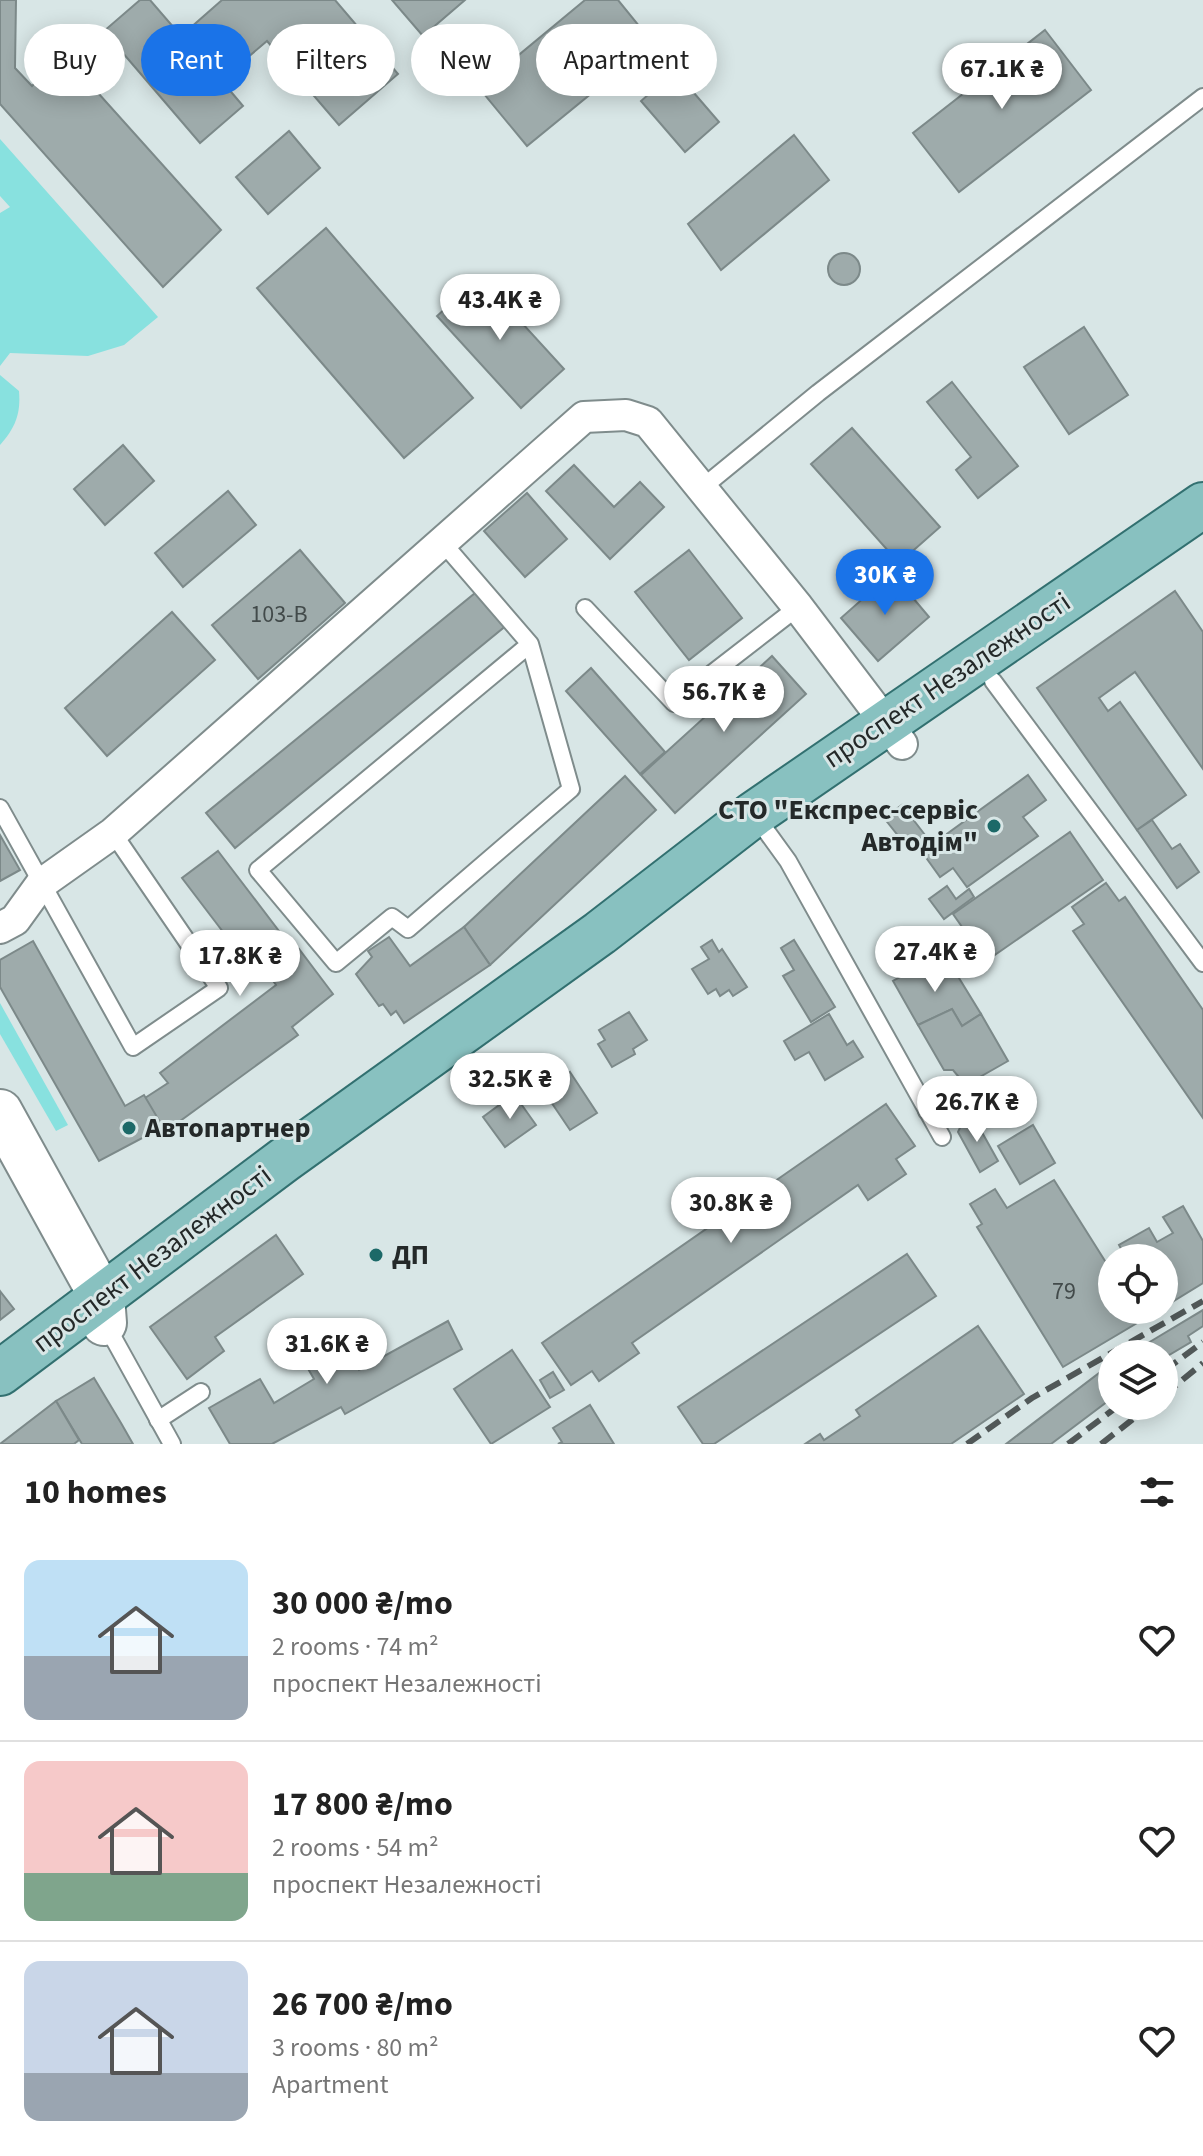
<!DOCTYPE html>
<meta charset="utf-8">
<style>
body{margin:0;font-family:"Source Sans 3",sans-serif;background:#f6f6f6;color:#222;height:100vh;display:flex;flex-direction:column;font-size:30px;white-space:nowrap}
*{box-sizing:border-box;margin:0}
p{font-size:26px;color:#767676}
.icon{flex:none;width:44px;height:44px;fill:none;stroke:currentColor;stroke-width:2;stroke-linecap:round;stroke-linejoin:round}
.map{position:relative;height:1444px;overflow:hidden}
.sheet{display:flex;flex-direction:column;background:#fff;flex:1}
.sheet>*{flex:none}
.banner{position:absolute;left:24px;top:24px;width:800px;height:72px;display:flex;gap:16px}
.buttons{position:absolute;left:1098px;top:1244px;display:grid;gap:16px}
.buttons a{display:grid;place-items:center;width:80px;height:80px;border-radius:50%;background:#fff;box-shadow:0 4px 20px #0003;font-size:40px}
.price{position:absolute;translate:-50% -68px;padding:0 18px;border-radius:28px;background:#fff;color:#222;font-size:26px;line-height:52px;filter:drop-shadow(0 2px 4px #0008)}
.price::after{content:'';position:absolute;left:50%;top:48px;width:24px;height:18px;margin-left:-12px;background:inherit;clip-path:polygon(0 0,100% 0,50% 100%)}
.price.active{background:#1a73e8;color:#fff}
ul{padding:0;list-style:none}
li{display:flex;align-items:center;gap:24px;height:200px;padding:0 24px}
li+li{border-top:2px solid #e0e0e0}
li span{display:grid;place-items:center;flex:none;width:224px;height:160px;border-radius:16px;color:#555}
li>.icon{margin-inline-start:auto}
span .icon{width:96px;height:96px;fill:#fffc;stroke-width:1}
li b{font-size:34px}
h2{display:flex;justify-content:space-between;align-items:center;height:96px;padding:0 24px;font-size:34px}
.chip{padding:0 28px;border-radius:36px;background:#fff;box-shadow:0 4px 20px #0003;font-size:28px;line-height:72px}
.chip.active{background:#1a73e8;color:#fff}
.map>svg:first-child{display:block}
</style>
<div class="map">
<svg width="1203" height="1444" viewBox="0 0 1203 1444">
<rect width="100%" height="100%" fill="#d8e6e6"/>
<g fill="#88e1df">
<path d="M 0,139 L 158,317 L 124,345 L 88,356 L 10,353 L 0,366 L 0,213 L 10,207 L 0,196 Z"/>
<path d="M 0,375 L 19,391 C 21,414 15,428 0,445 Z"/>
<path d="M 0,1003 L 68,1125 L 56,1131 L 0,1034 Z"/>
</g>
<g fill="#9eabab" stroke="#7c8989" stroke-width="2">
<path d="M 0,0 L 16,0 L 15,68 L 32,86 L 64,55 L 221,230 L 163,287 L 0,104 Z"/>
<path d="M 140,0 L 150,0 L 181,36 L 222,0 L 335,0 L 398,74 L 339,125 L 267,41 L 221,80 L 243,106 L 200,143 L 104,31 Z"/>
<path d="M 392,0 L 465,0 L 423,36 Z"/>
<path d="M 585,0 L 618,0 L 653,43 L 527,146 L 479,88 Z"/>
<path d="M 1045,30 L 1091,90 L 959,192 L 913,133 Z"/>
<path d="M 675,71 L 719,122 L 685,152 L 641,101 Z"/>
<path d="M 289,131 L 320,168 L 268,214 L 236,177 Z"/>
<path d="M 794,135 L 829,180 L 721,270 L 688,224 Z"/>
<path d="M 326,228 L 473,398 L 404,458 L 257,288 Z"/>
<circle cx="844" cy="269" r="16"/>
<path d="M 480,277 L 564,369 L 521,408 L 437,316 Z"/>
<path d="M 1084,327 L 1128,395 L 1069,434 L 1024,367 Z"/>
<path d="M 952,382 L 1018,466 L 978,498 L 956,470 L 971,457 L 927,402 Z"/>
<path d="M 852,428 L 940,527 L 899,563 L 811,464 Z"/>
<path d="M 123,445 L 154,481 L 105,525 L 74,489 Z"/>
<path d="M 574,465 L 614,507 L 640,482 L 664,507 L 610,559 L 546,491 Z"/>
<path d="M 228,491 L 256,525 L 183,587 L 155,553 Z"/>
<path d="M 527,493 L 567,539 L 525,577 L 484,531 Z"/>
<path d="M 300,550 L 345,603 L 258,679 L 212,625 Z"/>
<path d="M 689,550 L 742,618 L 689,660 L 635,592 Z"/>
<path d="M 892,573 L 929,617 L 878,661 L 841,618 Z"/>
<path d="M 480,589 L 508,624 L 235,848 L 206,813 Z"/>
<path d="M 1175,591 L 1203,632 L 1203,769 L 1135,672 L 1099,698 L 1108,711 L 1120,702 L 1186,795 L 1137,830 L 1037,688 Z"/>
<path d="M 172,612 L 215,660 L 107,756 L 65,708 Z"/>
<path d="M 772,656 L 806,694 L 675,813 L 641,775 Z"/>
<path d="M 591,668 L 665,752 L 640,774 L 566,691 Z"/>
<path d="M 1028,775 L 1046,800 L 1023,817 L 1038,836 L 967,887 L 953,868 L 940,877 L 922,852 Z"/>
<path d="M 625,776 L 656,810 L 490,965 L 464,927 Z"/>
<path d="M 902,805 L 925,835 L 908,848 L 884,818 Z"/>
<path d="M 1152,820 L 1172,849 L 1180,844 L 1199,872 L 1177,888 L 1137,830 Z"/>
<path d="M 1070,832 L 1103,880 L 986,961 L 953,914 Z"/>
<path d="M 0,835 L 20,870 L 0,881 Z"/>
<path d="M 218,851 L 295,952 L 299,949 L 333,994 L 292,1027 L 298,1035 L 165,1132 L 145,1098 L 168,1083 L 160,1073 L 276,985 L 269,975 L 265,978 L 254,963 L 249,966 L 182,878 Z"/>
<path d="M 1106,883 L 1119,901 L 1125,897 L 1203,1010 L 1203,1118 L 1073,931 L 1084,924 L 1072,907 Z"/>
<path d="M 947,886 L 956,899 L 969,889 L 974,897 L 944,919 L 929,899 Z"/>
<path d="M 464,927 L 490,965 L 404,1023 L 396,1011 L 391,1015 L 383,1004 L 379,1006 L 356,974 L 372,957 L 368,951 L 389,937 L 410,966 Z"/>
<path d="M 712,940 L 719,952 L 722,949 L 747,987 L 733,996 L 729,990 L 720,996 L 716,989 L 708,994 L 692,969 L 709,959 L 701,947 Z"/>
<path d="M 794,940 L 835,1007 L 811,1022 L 783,976 L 794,970 L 781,948 Z"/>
<path d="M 33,941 L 125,1106 L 144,1095 L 163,1127 L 99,1161 L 0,987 L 0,960 Z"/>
<path d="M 932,959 L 943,977 L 954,970 L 981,1014 L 962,1026 L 952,1009 L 918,1025 L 893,981 Z"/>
<path d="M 952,1009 L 962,1026 L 981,1014 L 1008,1061 L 971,1082 L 963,1082 L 953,1070 L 944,1070 L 918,1025 Z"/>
<path d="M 629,1012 L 647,1040 L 633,1049 L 635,1054 L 612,1067 L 598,1044 L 605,1040 L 599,1030 Z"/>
<path d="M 829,1014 L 847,1045 L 853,1041 L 863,1057 L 825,1080 L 809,1052 L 795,1060 L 784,1041 Z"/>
<path d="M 570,1072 L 597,1113 L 570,1130 L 543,1090 Z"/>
<path d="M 514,1094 L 536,1125 L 505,1147 L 483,1117 Z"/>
<path d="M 886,1104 L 915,1146 L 896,1159 L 906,1174 L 868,1200 L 858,1185 L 632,1343 L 639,1353 L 599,1381 L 592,1371 L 571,1385 L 542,1343 Z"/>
<path d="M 965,1117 L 974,1118 L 998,1161 L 980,1172 L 958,1132 Z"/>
<path d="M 1033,1125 L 1055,1163 L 1020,1184 L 998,1146 Z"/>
<path d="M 1054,1180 L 1112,1272 L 1112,1310 L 1159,1310 L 1063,1367 L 977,1227 L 982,1224 L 970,1204 L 995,1189 L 1007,1208 Z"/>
<path d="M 1183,1206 L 1203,1241 L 1203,1283 L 1164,1307 L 1164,1258 L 1126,1258 L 1119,1245 L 1149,1228 L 1157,1242 L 1173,1233 L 1163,1217 Z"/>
<path d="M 276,1235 L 303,1274 L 215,1337 L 224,1351 L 187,1379 L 150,1327 Z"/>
<path d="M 907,1254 L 936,1296 L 714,1444 L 703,1444 L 678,1407 Z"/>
<path d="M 0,1291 L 14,1309 L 0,1320 Z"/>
<path d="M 1203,1310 L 1203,1326 L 1188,1336 L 1191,1342 L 1164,1358 L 1164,1354 L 1155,1354 L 1148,1343 Z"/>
<path d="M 448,1321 L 462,1349 L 345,1414 L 341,1407 L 272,1444 L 230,1444 L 209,1408 L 260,1379 L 274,1403 L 314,1379 L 296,1348 L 332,1326 L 359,1370 Z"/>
<path d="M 978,1326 L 1024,1394 L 951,1444 L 805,1444 L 820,1434 L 824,1440 L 860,1416 L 856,1410 Z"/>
<path d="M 512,1350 L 550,1407 L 491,1444 L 454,1389 Z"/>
<path d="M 1107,1367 L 1112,1374 L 1112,1398 L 1051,1444 L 1006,1444 Z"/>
<path d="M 553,1372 L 564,1390 L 550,1398 L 540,1380 Z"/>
<path d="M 94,1378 L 121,1423 L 133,1444 L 82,1444 L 56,1401 Z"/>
<path d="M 56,1401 L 79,1440 L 74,1444 L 0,1444 Z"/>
<path d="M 590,1405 L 614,1444 L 558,1444 L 562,1442 L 553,1428 Z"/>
</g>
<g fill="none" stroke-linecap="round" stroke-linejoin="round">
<g stroke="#7f8c8c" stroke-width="20">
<g id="lane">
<path d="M 702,488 L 818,393 L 1203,97"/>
<path d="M 443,543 L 530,644 L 571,789 L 408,929 L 392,917 L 336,963 L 258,870 L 530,644"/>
<path d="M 585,608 L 674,703 L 798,607"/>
<path d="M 993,681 L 1203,963"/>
<path d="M 0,808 L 133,1047 L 219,988 L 113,833"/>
<path d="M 754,814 L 788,861 L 942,1137"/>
<path d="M 927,1111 L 960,1102"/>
<path d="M 105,1323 L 172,1444"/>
<path d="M 158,1420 L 201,1392"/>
</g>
</g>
<g stroke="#7f8c8c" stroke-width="34">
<path id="street" d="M 0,928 L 15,920 L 41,884 L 113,833 L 584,417 L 626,415 L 648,422 L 798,607 L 902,744"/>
</g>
<g stroke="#7f8c8c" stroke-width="48">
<path id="secondary" d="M 0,1112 L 102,1297 L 104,1323"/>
</g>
<g stroke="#327070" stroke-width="48">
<path id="primary" d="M 0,1373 L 284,1160 L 600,933 L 754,814 L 1203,505"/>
</g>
<use href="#lane" stroke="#fff" stroke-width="16"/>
<use href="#street" stroke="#fff" stroke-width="30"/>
<use href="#secondary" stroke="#fff" stroke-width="44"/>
<use href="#primary" stroke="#88c1c0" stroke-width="44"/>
<g stroke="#515858" stroke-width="6" stroke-dasharray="16 8" stroke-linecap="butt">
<path d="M 1164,1371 L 1203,1342"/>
<path d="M 1164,1395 L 1203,1363"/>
<path d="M 967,1444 L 1032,1398 L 1203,1301"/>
<path d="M 1068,1444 L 1118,1406"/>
<path d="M 1101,1444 L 1150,1406"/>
</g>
</g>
<g fill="#1c6968" stroke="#d8e6e6" stroke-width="3">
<circle cx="994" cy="826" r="8"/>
<circle cx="129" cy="1128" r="8"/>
<circle cx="376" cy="1255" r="8"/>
</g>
<g text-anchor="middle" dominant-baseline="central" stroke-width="6" stroke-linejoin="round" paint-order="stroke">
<g font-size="24" fill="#424a4a">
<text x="279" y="614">103-В</text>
<text x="1064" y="1291">79</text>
</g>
<g font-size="28" fill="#242929" stroke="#d8e6e6">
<text transform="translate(947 680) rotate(-34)">проспект Незалежності</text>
<text transform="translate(152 1259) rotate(-37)">проспект Незалежності</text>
</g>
<g font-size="28" font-weight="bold" fill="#242929" stroke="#d8e6e6" text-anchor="start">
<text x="978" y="810" text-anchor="end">СТО "Експрес-сервіс<tspan x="978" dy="32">Автодім"</tspan></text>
<text x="145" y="1128">Автопартнер</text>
<text x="392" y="1255">ДП</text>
</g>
</g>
</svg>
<div class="buttons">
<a><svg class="icon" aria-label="locate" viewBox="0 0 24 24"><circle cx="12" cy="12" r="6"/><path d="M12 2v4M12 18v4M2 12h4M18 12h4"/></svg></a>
<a><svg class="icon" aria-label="layers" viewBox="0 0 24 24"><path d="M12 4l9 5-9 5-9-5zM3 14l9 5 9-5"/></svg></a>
</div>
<b class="price" style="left:1002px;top:111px">67.1K ₴</b>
<b class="price" style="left:500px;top:342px">43.4K ₴</b>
<b class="price active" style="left:885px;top:617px">30K ₴</b>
<b class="price" style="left:724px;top:734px">56.7K ₴</b>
<b class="price" style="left:935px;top:994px">27.4K ₴</b>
<b class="price" style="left:240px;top:998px">17.8K ₴</b>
<b class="price" style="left:510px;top:1121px">32.5K ₴</b>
<b class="price" style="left:977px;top:1144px">26.7K ₴</b>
<b class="price" style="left:731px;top:1245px">30.8K ₴</b>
<b class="price" style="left:327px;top:1386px">31.6K ₴</b>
<div class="banner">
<a class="chip">Buy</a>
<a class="chip active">Rent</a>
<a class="chip">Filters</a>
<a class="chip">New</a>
<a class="chip">Apartment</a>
</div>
</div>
<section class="sheet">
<h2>10 homes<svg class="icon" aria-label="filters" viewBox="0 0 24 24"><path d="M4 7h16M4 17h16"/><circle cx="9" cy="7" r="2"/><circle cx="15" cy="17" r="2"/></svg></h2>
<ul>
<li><span style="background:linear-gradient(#bfe0f5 60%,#9aa5b1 0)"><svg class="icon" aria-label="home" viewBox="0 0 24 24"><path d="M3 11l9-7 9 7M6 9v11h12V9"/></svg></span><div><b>30 000 ₴/mo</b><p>2 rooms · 74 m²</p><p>проспект Незалежності</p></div><svg class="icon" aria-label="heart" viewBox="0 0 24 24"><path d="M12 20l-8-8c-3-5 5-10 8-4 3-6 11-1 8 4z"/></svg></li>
<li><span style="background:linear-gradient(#f6c9c9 70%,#7fa58c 0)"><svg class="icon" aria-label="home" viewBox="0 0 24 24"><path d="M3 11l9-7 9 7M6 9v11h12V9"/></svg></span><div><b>17 800 ₴/mo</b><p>2 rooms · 54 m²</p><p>проспект Незалежності</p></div><svg class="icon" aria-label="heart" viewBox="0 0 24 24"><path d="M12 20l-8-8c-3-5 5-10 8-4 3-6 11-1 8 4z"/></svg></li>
<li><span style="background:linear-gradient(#c9d6e8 70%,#9aa5b1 0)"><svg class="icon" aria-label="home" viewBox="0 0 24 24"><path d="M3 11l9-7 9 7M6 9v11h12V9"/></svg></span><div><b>26 700 ₴/mo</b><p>3 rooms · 80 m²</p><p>Apartment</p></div><svg class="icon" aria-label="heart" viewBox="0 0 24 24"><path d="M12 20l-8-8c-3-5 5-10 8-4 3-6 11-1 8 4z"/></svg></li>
</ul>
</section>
